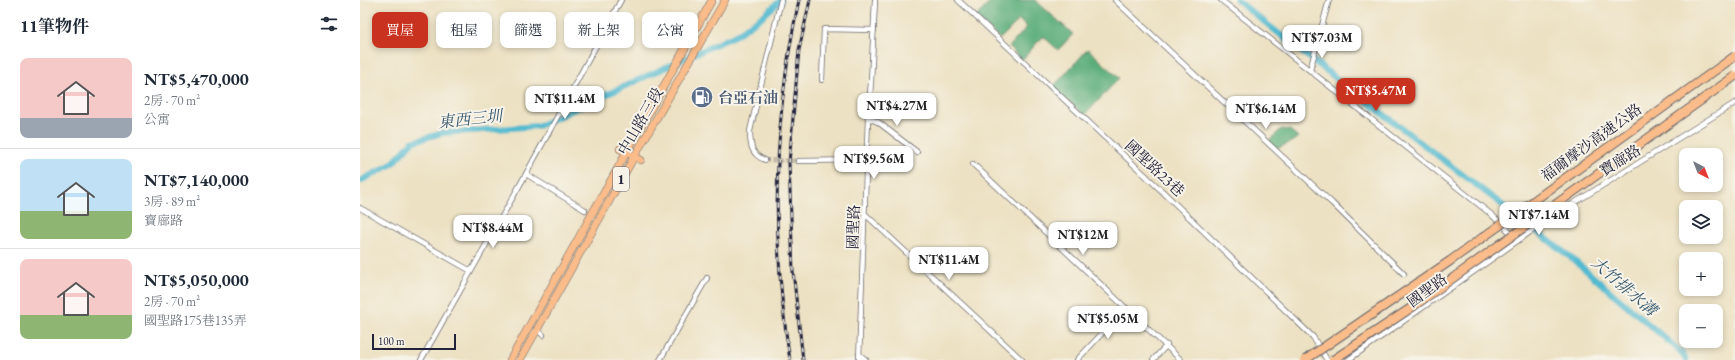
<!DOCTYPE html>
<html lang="zh-TW">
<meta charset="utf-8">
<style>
body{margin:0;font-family:"EB Garamond","Noto Serif TC",serif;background:#f2f2f3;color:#1f2937;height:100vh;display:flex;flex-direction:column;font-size:15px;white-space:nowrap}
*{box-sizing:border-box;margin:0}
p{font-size:13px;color:#747a83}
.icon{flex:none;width:22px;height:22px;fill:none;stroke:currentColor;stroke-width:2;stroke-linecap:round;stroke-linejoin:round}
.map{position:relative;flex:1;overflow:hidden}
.side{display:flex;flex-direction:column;background:#fff;width:360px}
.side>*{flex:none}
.guide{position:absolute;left:12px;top:12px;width:380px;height:36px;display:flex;gap:8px}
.needle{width:26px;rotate:138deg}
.buttons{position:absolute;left:1319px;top:148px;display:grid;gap:8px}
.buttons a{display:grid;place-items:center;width:44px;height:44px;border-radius:8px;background:#fff;box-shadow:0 2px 6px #0003;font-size:20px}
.scale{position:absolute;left:12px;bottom:10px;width:84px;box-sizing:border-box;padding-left:4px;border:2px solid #22223b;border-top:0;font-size:11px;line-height:14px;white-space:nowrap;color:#22223b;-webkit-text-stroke:3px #f7f3e8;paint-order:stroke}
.price{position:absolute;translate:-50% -34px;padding:0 9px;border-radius:8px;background:#fff;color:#222;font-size:13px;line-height:26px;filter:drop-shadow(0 1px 2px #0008)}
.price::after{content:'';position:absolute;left:50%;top:24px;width:12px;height:9px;margin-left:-6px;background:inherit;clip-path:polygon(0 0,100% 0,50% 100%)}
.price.current{background:#c8321e;color:#fff}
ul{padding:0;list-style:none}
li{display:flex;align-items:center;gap:12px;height:100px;padding:0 20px}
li+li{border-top:1px solid #e0e1e3}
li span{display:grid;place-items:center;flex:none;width:112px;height:80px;border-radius:8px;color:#555}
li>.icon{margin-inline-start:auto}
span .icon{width:48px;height:48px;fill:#fffc;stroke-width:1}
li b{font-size:17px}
h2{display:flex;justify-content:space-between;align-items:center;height:48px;padding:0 20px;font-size:17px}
.pill{padding:0 14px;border-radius:8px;background:#fff;box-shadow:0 2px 6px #0003;font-size:14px;line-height:36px}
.pill.current{background:#c8321e;color:#fff}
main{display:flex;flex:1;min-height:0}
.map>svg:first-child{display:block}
</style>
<main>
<section class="side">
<h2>11筆物件<svg class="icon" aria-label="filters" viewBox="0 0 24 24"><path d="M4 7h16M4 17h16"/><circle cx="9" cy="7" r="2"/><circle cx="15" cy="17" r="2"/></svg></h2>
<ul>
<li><span style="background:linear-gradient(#f6c9c9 75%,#9aa5b1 0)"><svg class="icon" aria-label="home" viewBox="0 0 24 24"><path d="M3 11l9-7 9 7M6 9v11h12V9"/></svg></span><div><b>NT$5,470,000</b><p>2房 · 70 m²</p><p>公寓</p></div></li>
<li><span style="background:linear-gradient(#bfe0f5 65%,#8fb573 0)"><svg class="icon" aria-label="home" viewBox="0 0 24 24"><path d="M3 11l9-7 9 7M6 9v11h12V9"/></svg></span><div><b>NT$7,140,000</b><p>3房 · 89 m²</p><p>寶廍路</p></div></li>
<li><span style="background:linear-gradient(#f6c9c9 70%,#8fb573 0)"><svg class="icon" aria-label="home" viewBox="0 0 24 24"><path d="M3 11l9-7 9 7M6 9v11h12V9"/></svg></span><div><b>NT$5,050,000</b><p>2房 · 70 m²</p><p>國聖路175巷135弄</p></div></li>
</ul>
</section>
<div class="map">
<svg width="1375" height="360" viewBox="0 0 1375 360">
<rect width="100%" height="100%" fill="#f7f3e8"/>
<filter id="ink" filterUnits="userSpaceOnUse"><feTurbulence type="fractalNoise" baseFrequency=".025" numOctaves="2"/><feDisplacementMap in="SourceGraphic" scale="8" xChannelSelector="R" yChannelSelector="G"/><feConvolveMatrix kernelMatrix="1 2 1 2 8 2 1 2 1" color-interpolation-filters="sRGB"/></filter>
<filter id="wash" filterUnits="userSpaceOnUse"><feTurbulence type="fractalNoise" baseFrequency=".012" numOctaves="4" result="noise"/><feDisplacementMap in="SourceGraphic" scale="16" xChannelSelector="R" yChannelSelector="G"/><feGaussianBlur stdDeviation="0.9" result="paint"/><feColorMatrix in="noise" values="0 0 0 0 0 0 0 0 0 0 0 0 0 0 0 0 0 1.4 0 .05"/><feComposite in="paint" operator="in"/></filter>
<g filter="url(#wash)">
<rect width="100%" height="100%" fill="#ece1c2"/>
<g fill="#5bad7a" stroke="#3e685a">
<path d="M 632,0 L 675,0 L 713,34 L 698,50 L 683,36 L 662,60 L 649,47 L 667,27 L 659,20 L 640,39 L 616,17 Z"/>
<path d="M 728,49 L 759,78 L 725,115 L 692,88 Z"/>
<path d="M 921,129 L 930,130 L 938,137 C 932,143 923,145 915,150 L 908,142 Z"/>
</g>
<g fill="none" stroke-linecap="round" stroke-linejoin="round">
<g stroke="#52bad0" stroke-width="6">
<path d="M 877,0 L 938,49 L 1209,256 L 1321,352 L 1326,360"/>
<path d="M 0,181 L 32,164 L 52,142 L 82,133 L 178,126 L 376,35 L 403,16 L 421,0"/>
</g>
</g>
</g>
<g filter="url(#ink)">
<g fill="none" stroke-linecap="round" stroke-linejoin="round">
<path stroke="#c4bba7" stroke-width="4.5" stroke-dasharray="4.5 2" stroke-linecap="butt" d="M 405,160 L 438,161"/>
<g stroke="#69656a" stroke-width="6">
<g id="street">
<path d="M 598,0 L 802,191 L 953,337 L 967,360"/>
<path d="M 755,0 L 972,203 L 1044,274"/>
<path d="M 861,0 L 1132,215 L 1154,236"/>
<path d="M 950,70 L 969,0"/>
<path d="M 462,80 L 464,29 L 514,30"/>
<path d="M 508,118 L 518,122 L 557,152"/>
<path d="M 405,160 C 391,155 390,144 390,131 L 421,0"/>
<path d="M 438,161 L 507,160"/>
<path d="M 613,164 L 821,360"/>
<path d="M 166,174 L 225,210"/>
<path d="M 0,208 L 111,271"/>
<path d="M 505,214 L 662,360"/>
<path d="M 176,329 L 183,335"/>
<path d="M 499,354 L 506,360"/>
<path d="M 61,360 L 166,174 L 261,0"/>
<path d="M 300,360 L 347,278"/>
<path d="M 499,360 L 508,118 L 511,82 L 515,0"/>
<path d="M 717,360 L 766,308"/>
<path d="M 793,360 L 807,345"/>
<path d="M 988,360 L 1190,218 L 1375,103"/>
</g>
</g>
<g stroke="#69656a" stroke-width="8">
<g id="primary">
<path d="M 260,149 L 281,160"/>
<path d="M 150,360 L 352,0"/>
<path d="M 160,360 L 274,157 L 365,0"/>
</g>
</g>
<use href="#street" stroke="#fff" stroke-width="4.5"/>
<use href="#primary" stroke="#f9bc8a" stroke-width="7"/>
<g stroke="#22223b" stroke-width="3">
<g id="rail">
<path d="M 430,360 C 411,241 413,118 439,0"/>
<path d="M 443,360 L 433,271 L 429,163 L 439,50 L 450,0"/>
</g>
</g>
<use href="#rail" stroke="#f7f3e8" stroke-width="1.5" stroke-dasharray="4.5" stroke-linecap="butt"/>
<g stroke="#69656a" stroke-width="10" stroke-linecap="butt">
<g id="highway-bridge">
<path d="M 945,360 L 1090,261 L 1375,56"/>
<path d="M 973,360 L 1054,306 L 1375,76"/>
</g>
</g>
<use href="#highway-bridge" stroke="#f9bc8a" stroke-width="8"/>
</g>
</g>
<defs>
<g id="fuel-disc" transform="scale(1.15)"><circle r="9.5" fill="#5c6f8a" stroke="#f7f3e8"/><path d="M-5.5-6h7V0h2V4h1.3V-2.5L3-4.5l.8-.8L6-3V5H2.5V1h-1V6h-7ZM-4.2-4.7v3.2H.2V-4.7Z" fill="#fff"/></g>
</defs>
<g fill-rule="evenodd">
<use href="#fuel-disc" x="342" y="97"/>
</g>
<g text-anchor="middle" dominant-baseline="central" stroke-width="4" stroke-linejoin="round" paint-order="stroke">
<rect fill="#f7f3e8" stroke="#62616f" stroke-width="1" x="253" y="167" width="16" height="24" rx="3"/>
<g font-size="14" font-weight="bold" fill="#22223b">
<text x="261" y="179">1</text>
</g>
<g font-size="15" font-weight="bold" fill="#4e5e75" stroke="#f7f3e8" text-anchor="start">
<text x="358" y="97">台亞石油</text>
</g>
<g font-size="15" fill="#22223b" stroke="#f7f3e8">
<text transform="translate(280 121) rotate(-60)">中山路三段</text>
<text transform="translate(1231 142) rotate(-36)">福爾摩沙高速公路</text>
<text transform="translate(1260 160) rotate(-32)">寶廍路</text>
<text transform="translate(795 168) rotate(43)">國聖路23巷</text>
<text transform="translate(493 227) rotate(-88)">國聖路</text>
<text transform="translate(1067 290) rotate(-36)">國聖路</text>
</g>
<g font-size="16" font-style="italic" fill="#33576f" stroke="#f7f3e8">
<text transform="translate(110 119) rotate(-6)">東西三圳</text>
<text transform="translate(1264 286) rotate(41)">大竹排水溝</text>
</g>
</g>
</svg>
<div class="buttons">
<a><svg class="needle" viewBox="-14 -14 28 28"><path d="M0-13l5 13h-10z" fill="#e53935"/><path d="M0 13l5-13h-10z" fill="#747a83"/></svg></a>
<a><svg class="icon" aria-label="layers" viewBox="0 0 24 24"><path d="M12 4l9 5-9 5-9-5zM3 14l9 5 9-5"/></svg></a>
<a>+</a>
<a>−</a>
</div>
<div class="scale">100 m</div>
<b class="price" style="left:962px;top:59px">NT$7.03M</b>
<b class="price current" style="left:1016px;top:112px">NT$5.47M</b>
<b class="price" style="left:205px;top:120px">NT$11.4M</b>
<b class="price" style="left:537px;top:127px">NT$4.27M</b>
<b class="price" style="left:906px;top:130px">NT$6.14M</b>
<b class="price" style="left:514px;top:180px">NT$9.56M</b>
<b class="price" style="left:1179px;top:236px">NT$7.14M</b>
<b class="price" style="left:133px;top:249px">NT$8.44M</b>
<b class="price" style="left:723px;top:256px">NT$12M</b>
<b class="price" style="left:589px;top:281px">NT$11.4M</b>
<b class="price" style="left:748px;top:340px">NT$5.05M</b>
<div class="guide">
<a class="pill current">買屋</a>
<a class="pill">租屋</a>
<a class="pill">篩選</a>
<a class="pill">新上架</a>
<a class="pill">公寓</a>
</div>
</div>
</main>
